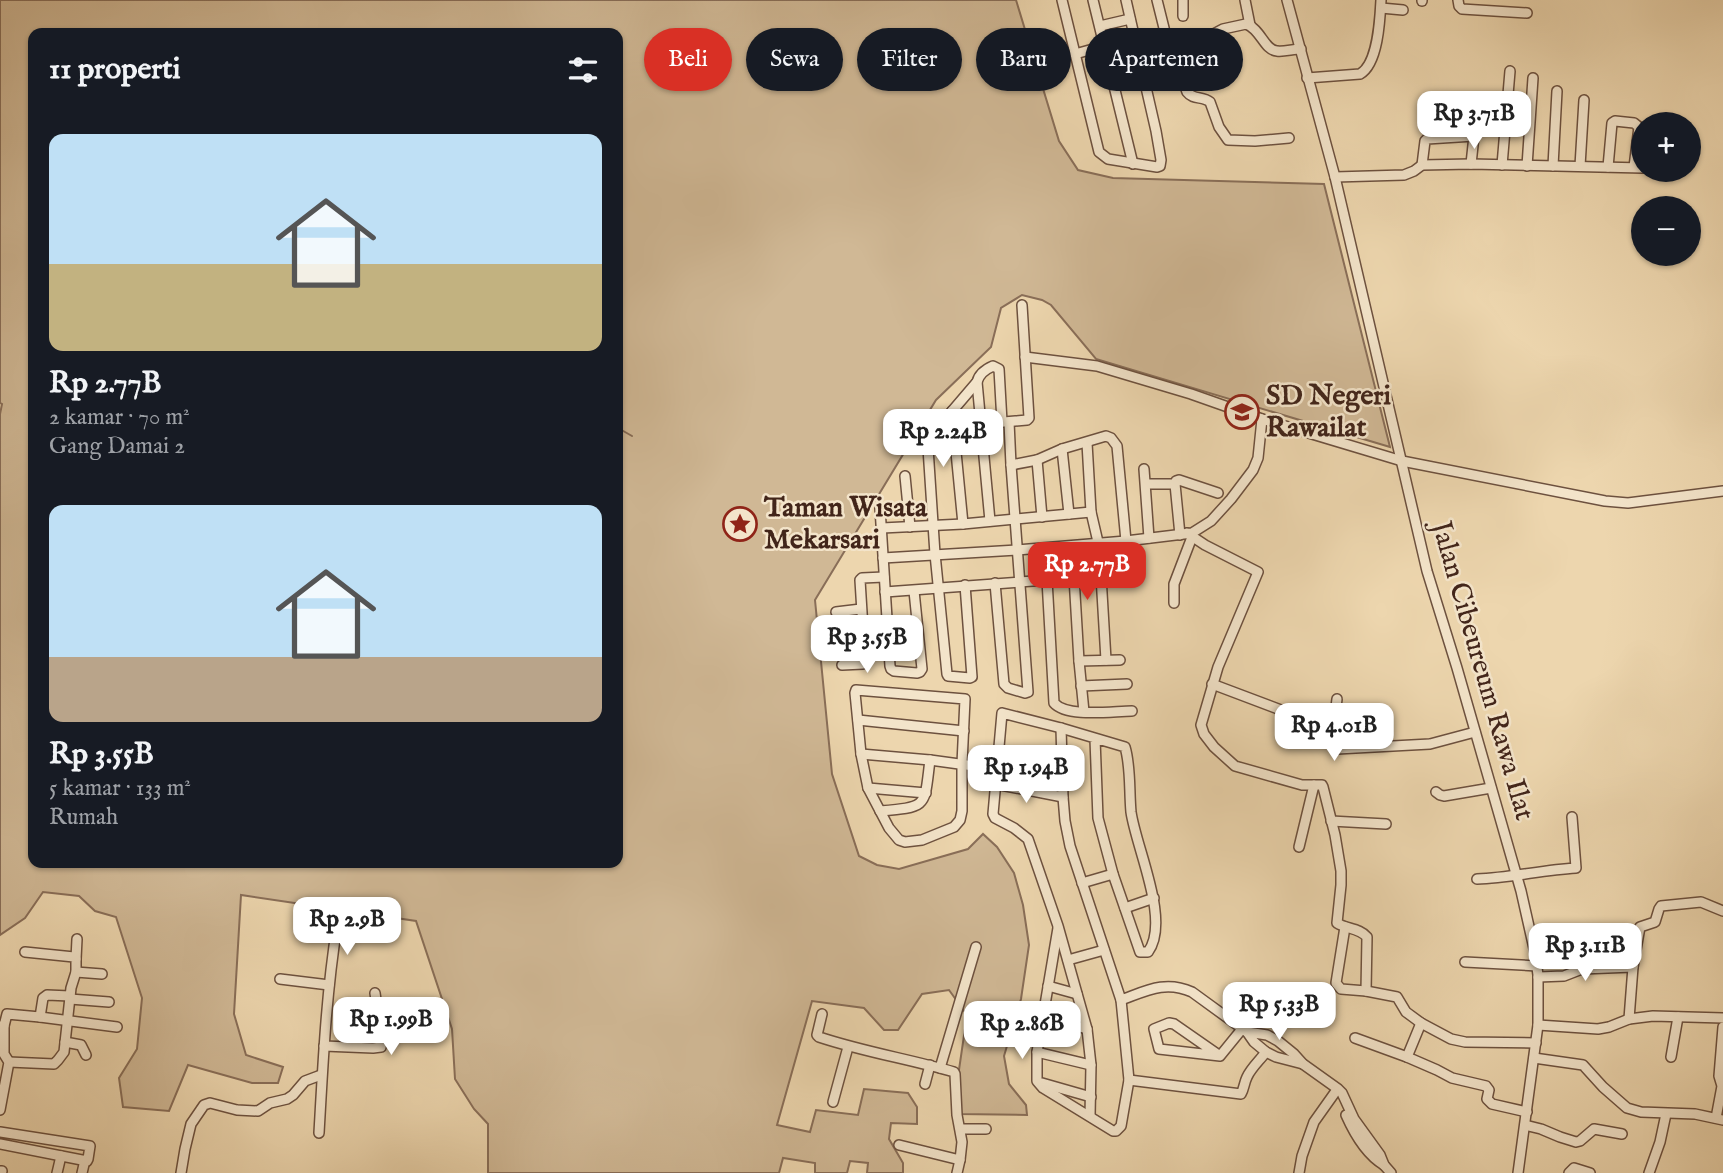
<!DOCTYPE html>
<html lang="id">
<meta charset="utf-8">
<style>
body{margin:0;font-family:"IM FELL English",serif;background:#242831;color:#f1f3f6;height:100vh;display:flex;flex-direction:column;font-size:26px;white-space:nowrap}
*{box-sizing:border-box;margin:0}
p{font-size:23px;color:#9ea1a6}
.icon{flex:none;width:38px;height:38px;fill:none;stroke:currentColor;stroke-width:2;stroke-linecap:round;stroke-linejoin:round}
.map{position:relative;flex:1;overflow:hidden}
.panel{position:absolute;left:28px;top:28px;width:595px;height:840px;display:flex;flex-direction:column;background:#171b24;border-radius:14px;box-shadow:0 2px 5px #0004}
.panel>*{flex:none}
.banner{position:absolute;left:644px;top:28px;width:665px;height:63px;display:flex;gap:14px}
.fabs{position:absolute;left:1631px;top:112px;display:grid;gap:14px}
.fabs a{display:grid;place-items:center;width:70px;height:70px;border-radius:50%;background:#171b24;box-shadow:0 2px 5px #0004;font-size:35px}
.price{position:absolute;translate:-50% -60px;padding:0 16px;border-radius:14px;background:#fff;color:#222;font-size:23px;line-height:46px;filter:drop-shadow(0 2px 4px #0008)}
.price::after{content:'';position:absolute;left:50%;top:42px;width:21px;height:16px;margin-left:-10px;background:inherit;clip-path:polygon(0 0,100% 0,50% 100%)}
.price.on{background:#d93025;color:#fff}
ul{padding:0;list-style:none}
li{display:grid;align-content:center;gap:14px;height:371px;padding:0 21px}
li span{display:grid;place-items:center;height:217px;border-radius:14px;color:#555}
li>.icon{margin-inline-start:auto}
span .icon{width:126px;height:126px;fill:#fffc;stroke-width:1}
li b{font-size:30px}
h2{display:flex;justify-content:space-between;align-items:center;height:84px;padding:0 21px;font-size:30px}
.pill{padding:0 24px;border-radius:32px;background:#171b24;box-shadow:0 2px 5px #0004;font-size:24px;line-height:63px}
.pill.on{background:#d93025;color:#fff}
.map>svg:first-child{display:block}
</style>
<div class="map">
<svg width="1723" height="1173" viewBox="0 0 1723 1173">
<rect width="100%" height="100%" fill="#edd6ae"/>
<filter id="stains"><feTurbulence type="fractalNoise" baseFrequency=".00286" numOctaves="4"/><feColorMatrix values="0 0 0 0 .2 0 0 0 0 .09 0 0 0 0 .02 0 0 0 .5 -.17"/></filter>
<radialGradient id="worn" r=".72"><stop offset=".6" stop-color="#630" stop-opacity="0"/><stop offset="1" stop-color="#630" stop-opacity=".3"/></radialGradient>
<path fill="#d0b895" stroke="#896e58" stroke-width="2" fill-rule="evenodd" d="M 0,0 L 1016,0 L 1059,141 L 1078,170 L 1113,178 L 1324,184 L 1390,447 L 1096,359 L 1051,305 L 1042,300 L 1022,295 L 1001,308 L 991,347 L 936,400 L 815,600 L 832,774 L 859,856 L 877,865 L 899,869 L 968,849 L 983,834 L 997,847 L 1014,873 L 1023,905 L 1029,945 L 1021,999 L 1004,1056 L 1009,1084 L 1026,1105 L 1027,1115 L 958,1114 L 954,1104 L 967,1015 L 949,990 L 922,994 L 898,1030 L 884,1030 L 864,1008 L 812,1001 L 777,1125 L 810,1132 L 816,1110 L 858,1115 L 864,1089 L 908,1093 L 917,1107 L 917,1124 L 891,1123 L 889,1139 L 903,1163 L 903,1173 L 867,1173 L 868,1163 L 850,1161 L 847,1173 L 815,1173 L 815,1163 L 783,1158 L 779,1173 L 488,1173 L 488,1124 L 474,1109 L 455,1079 L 452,1029 L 416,921 L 241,895 L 234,1014 L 246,1055 L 283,1067 L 278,1083 L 252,1083 L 188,1065 L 169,1111 L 123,1107 L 119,1078 L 137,1049 L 142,998 L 116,917 L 95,911 L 79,896 L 43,892 L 25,918 L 0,935 L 0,414 L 2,404 L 0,403 ZM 33,33 L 618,33 L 618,863 L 33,863 Z"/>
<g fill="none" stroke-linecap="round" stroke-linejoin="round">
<path stroke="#866b55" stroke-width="2" d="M 618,428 L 632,436"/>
<g stroke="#6d513f" stroke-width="12">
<g id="minor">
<path d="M 1062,0 L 1099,152 L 1108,159 L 1157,167 L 1160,166 L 1161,160 L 1156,131 L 1126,0"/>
<path d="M 1093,0 L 1133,164"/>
<path d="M 1157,0 L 1166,36 L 1187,92 C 1193,100 1203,96 1210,102 L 1219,127 L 1228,140 L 1255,141 L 1289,138"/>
<path d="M 1183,0 L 1183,16"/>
<path d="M 1245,0 L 1250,25"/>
<path d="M 1287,0 L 1335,177 L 1427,571 L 1457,668 L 1521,891 L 1535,953 L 1538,975 L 1538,1025 L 1518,1173"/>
<path d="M 1422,0 L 1422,1"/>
<path d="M 1458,0 L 1459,6 L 1462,9 L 1527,13"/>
<path d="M 1381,8 L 1403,10"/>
<path d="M 1100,26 L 1130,19"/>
<path d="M 1135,40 L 1166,36 L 1206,38 L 1223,29 L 1246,24 C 1261,29 1264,50 1277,51 C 1284,52 1293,49 1301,49"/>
<path d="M 1106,53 L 1136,46"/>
<path d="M 1075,54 L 1104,46"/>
<path d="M 1307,78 L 1360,74 C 1378,64 1380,20 1381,0"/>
<path d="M 1471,164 L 1474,136"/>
<path d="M 1422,165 L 1425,141 L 1427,139 L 1474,136 L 1476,118 L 1486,118 L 1496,108 L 1507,107"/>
<path d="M 1502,165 L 1510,71"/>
<path d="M 1527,166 L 1533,78"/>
<path d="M 1553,166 L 1557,91"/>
<path d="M 1580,166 L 1584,100"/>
<path d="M 1608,167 L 1612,123 L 1615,121 L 1634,123 L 1639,127 L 1634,167"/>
<path d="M 1335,177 L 1404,175 L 1414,171 L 1422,165 L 1471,164 L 1643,168"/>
<path d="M 1025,357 L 1097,366 L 1191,394 L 1262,419 L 1402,461 L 1605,501 L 1628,503 L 1723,491"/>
<path d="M 977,382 L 990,521"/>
<path d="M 952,411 L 963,524"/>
<path d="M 981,424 L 1027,420 L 1029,418 L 1022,305"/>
<path d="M 1087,443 L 1091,512 L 1098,542 L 1101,576 L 1106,660"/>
<path d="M 1062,449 L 1069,514"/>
<path d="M 1037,460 L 1042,517"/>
<path d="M 1011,465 L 1037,460 L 1062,449 L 1106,436 L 1111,438 L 1117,446 L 1126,541"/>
<path d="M 1144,469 L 1149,538"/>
<path d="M 905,476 L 910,527"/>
<path d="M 1146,484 L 1175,484 L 1176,481 L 1179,480 L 1218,493"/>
<path d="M 1175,484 L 1180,535"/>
<path d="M 880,508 L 890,666 L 891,669 L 894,671 L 917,673 L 920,672 L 922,669 L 914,591"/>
<path d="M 882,528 L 963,524 L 1091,512"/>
<path d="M 1187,533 L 1205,545 L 1258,572 L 1218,667 L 1201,725 L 1204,734 L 1214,747 L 1235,766 L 1302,785 L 1322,785 L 1323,787 L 1335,835 L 1341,871 L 1341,885 L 1337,923 C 1346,929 1360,928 1367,937 L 1366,991 L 1397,997 L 1406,1012 L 1421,1023 L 1451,1039 L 1465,1042 L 1536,1043"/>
<path d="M 883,558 L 1017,550 L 1126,541 L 1192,533 L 1211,521 L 1231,499 L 1253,470 L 1258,458 L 1262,419"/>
<path d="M 1074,577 L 1079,661 L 1084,712"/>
<path d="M 1047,580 L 1054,703 C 1067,718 1113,711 1132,711"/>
<path d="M 995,583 L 1004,684 L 1008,688 L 1025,693 L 1028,692 L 1011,465 L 1009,422"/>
<path d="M 965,585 L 972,677 L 970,678 L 948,676 L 947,674 L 935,554 L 928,448 L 936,430 L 977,382 C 979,374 986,369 993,366 L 999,369 L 1002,422"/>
<path d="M 885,592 L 1101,576"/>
<path d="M 1174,603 L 1174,584 L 1192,537"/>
<path d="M 836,612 L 861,609"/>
<path d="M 836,639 L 863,636"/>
<path d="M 1079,661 L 1120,660"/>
<path d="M 842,665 L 863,664 L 865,661 L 860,580 L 862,578 L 884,577"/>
<path d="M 1212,684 L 1302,718 C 1311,728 1320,730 1333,732 L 1335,748 L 1337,749 L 1430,744 L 1475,732"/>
<path d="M 1081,686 L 1127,684"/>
<path d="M 856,690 L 965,699 L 962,764 L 962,811 L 960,820 L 954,827 L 922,840 L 905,842 L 899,840 L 889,828 L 868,788 L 861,754 L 855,693 Z"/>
<path d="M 858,720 L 964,731"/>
<path d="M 1333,732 L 1337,699"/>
<path d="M 861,754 L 930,760 L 996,769"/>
<path d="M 995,784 L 1063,797"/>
<path d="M 868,788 L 926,793"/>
<path d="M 1436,792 L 1440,795 L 1444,796 L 1491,788"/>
<path d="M 880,811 C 929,807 924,807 930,760"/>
<path d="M 1331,821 L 1386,824"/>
<path d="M 1299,847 L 1314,785"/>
<path d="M 1477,879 C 1510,878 1542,870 1576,868 L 1572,817"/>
<path d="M 1082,883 L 1113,874"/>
<path d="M 1125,908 L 1154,898"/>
<path d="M 1345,927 L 1336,983 L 1341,989 L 1366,991"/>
<path d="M 1058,928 L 1037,1052 L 1037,1081 L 1043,1088 L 1113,1131 L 1116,1131 L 1121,1126 L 1129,1080 L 1121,1000 L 1070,846 L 1065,821 L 1063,797 L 1061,728"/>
<path d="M 76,959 L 77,939"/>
<path d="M 1068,960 L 1104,950"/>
<path d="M 1465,962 L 1538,966"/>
<path d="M 76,972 L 102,974"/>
<path d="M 1538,977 L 1564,976 L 1582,969 L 1633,967"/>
<path d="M 280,979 L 329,985"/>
<path d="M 1048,986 L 1077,994"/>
<path d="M 70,999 L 109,1002"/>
<path d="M 1121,1000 C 1146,991 1165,980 1192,992 L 1247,1032 L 1254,1042 L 1266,1052 L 1276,1057 L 1303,1064"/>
<path d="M 822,1014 L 817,1035 L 819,1037 C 864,1052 909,1059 954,1072 L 955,1074 L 957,1115 L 962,1142 L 960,1160 L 957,1173"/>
<path d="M 40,1017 L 117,1027"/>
<path d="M 1043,1017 L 1087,1029"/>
<path d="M 1629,1019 L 1633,967 L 1640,927 L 1655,922 L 1659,909 L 1661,906 L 1701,902 L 1723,911"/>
<path d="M 1421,1023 L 1407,1057 L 1437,1070 L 1452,1078 L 1486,1086 L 1489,1090 L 1487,1099 L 1492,1104 L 1527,1112"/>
<path d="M 1538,1025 L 1598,1029 L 1609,1027 L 1629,1019 L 1653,1016 L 1723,1018"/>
<path d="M 0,1026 L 4,1026 L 7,1014 L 40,1017 L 43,998 L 47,995 L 70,996"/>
<path d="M 1247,1032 L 1267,1035 L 1278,1041 L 1294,1054 L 1303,1064 L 1338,1089 L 1342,1093 L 1354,1119 L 1380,1155 L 1384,1165 L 1391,1173"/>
<path d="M 1355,1038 L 1407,1057"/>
<path d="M 65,1042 L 81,1045 L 86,1055"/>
<path d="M 324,1046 L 373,1048 L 381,1047 L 382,1042 L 375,993"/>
<path d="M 1037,1052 L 1091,1065"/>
<path d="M 1220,1056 L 1174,1024 L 1169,1023 L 1154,1029 L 1159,1049 L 1220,1056 L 1242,1029"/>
<path d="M 1671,1057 L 1678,1017"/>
<path d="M 1534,1058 L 1583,1065 L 1603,1087 L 1627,1108 L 1641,1112 L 1695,1114 L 1723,1120"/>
<path d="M 9,1062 L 54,1064 L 58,1060 L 64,1052 L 71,988 L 76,972 L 76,959 L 74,957 L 25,952"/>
<path d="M 940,1068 L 976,947"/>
<path d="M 1129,1080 L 1241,1094 C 1244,1089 1244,1083 1247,1077 C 1251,1068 1260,1060 1266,1052"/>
<path d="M 1042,1083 L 1091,1097"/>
<path d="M 925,1084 L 930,1065"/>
<path d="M 833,1102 L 848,1047"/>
<path d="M 0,1110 L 9,1062 L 4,1054 L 4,1026"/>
<path d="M 1346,1115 C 1354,1133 1367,1155 1384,1165"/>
<path d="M 1090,1116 L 1091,1065 L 1087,1029 L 1058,926 L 1028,839 L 1014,828 L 995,818 L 993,814 L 1002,713 L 1061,728 L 1125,747 C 1131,767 1129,791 1131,812 C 1136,848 1171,921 1148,952 L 1140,952 L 1113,874 L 1098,818 L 1095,739"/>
<path d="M 1716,1118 L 1722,1086 L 1719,1076 L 1723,1027"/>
<path d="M 1525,1125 L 1541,1129 L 1560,1137 L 1576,1142 L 1580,1141 L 1594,1129 L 1622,1134"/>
<path d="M 961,1129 L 986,1129"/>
<path d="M 0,1132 L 90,1146 L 88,1159 L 87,1161 L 0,1144"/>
<path d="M 319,1133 C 323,1064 326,995 337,926"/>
<path d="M 899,1145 L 960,1160"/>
<path d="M 0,1171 L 2,1171"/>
<path d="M 57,1173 L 61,1156"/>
<path d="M 82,1173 L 85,1160"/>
<path d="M 181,1173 L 185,1149 L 191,1124 L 204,1105 L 210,1103 L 237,1110 L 258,1111 L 270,1103 L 287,1099 L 293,1095 L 305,1081 L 321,1075"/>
<path d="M 1299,1173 L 1302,1156 L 1314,1122 L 1336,1091"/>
<path d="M 1569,1173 L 1574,1168 L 1590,1173"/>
<path d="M 1649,1173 L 1660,1142 L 1666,1114"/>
</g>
</g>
<use href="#minor" stroke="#f3e4ca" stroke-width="9"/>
</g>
<defs>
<g id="school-ring" transform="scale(1.75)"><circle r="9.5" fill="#f3e4ca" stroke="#8f2418" stroke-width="1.5"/><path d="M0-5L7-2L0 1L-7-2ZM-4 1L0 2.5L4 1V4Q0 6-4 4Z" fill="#8f2418"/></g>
<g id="sight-ring" transform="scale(1.75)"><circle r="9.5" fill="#f3e4ca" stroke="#8f2418" stroke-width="1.5"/><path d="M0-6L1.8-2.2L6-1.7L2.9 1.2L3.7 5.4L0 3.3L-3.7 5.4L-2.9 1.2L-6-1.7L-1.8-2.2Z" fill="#8f2418"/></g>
</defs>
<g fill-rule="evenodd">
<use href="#school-ring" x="1242" y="412"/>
<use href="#sight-ring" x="740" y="524"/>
</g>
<g text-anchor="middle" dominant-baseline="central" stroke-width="5" stroke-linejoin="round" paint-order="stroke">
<g font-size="28" font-weight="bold" fill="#42251a" stroke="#f3e4ca" text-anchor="start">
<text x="1266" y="396">SD Negeri<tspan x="1266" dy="32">Rawailat</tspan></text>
<text x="764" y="508">Taman Wisata<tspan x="764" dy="32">Mekarsari</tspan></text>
</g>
<g font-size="28" fill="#42251a" stroke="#f3e4ca">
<text transform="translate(1482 671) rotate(74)">Jalan Cibeureum Rawa Ilat</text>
</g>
</g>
<rect width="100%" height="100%" filter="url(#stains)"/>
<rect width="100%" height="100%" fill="url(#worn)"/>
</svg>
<div class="fabs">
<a>+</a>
<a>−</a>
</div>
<b class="price" style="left:1474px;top:151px">Rp 3.71B</b>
<b class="price" style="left:943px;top:469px">Rp 2.24B</b>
<b class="price on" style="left:1087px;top:602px">Rp 2.77B</b>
<b class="price" style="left:867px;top:675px">Rp 3.55B</b>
<b class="price" style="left:1334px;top:763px">Rp 4.01B</b>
<b class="price" style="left:1026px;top:805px">Rp 1.94B</b>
<b class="price" style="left:347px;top:957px">Rp 2.9B</b>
<b class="price" style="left:1585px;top:983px">Rp 3.11B</b>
<b class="price" style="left:1279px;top:1042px">Rp 5.33B</b>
<b class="price" style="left:391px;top:1057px">Rp 1.99B</b>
<b class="price" style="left:1022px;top:1061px">Rp 2.86B</b>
<div class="banner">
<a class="pill on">Beli</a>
<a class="pill">Sewa</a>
<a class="pill">Filter</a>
<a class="pill">Baru</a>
<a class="pill">Apartemen</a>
</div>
<section class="panel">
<h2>11 properti<svg class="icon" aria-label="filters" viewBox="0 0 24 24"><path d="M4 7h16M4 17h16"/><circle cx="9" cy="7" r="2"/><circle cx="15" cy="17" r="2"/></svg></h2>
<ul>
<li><span style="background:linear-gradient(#bfe0f5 60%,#c2b280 0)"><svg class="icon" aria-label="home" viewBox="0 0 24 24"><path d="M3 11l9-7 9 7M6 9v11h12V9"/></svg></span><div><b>Rp 2.77B</b><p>2 kamar · 70 m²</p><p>Gang Damai 2</p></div></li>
<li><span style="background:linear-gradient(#bfe0f5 70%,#b9a48a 0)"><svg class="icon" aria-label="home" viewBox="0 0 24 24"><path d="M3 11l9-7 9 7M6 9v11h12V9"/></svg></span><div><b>Rp 3.55B</b><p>5 kamar · 133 m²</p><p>Rumah</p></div></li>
</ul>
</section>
</div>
